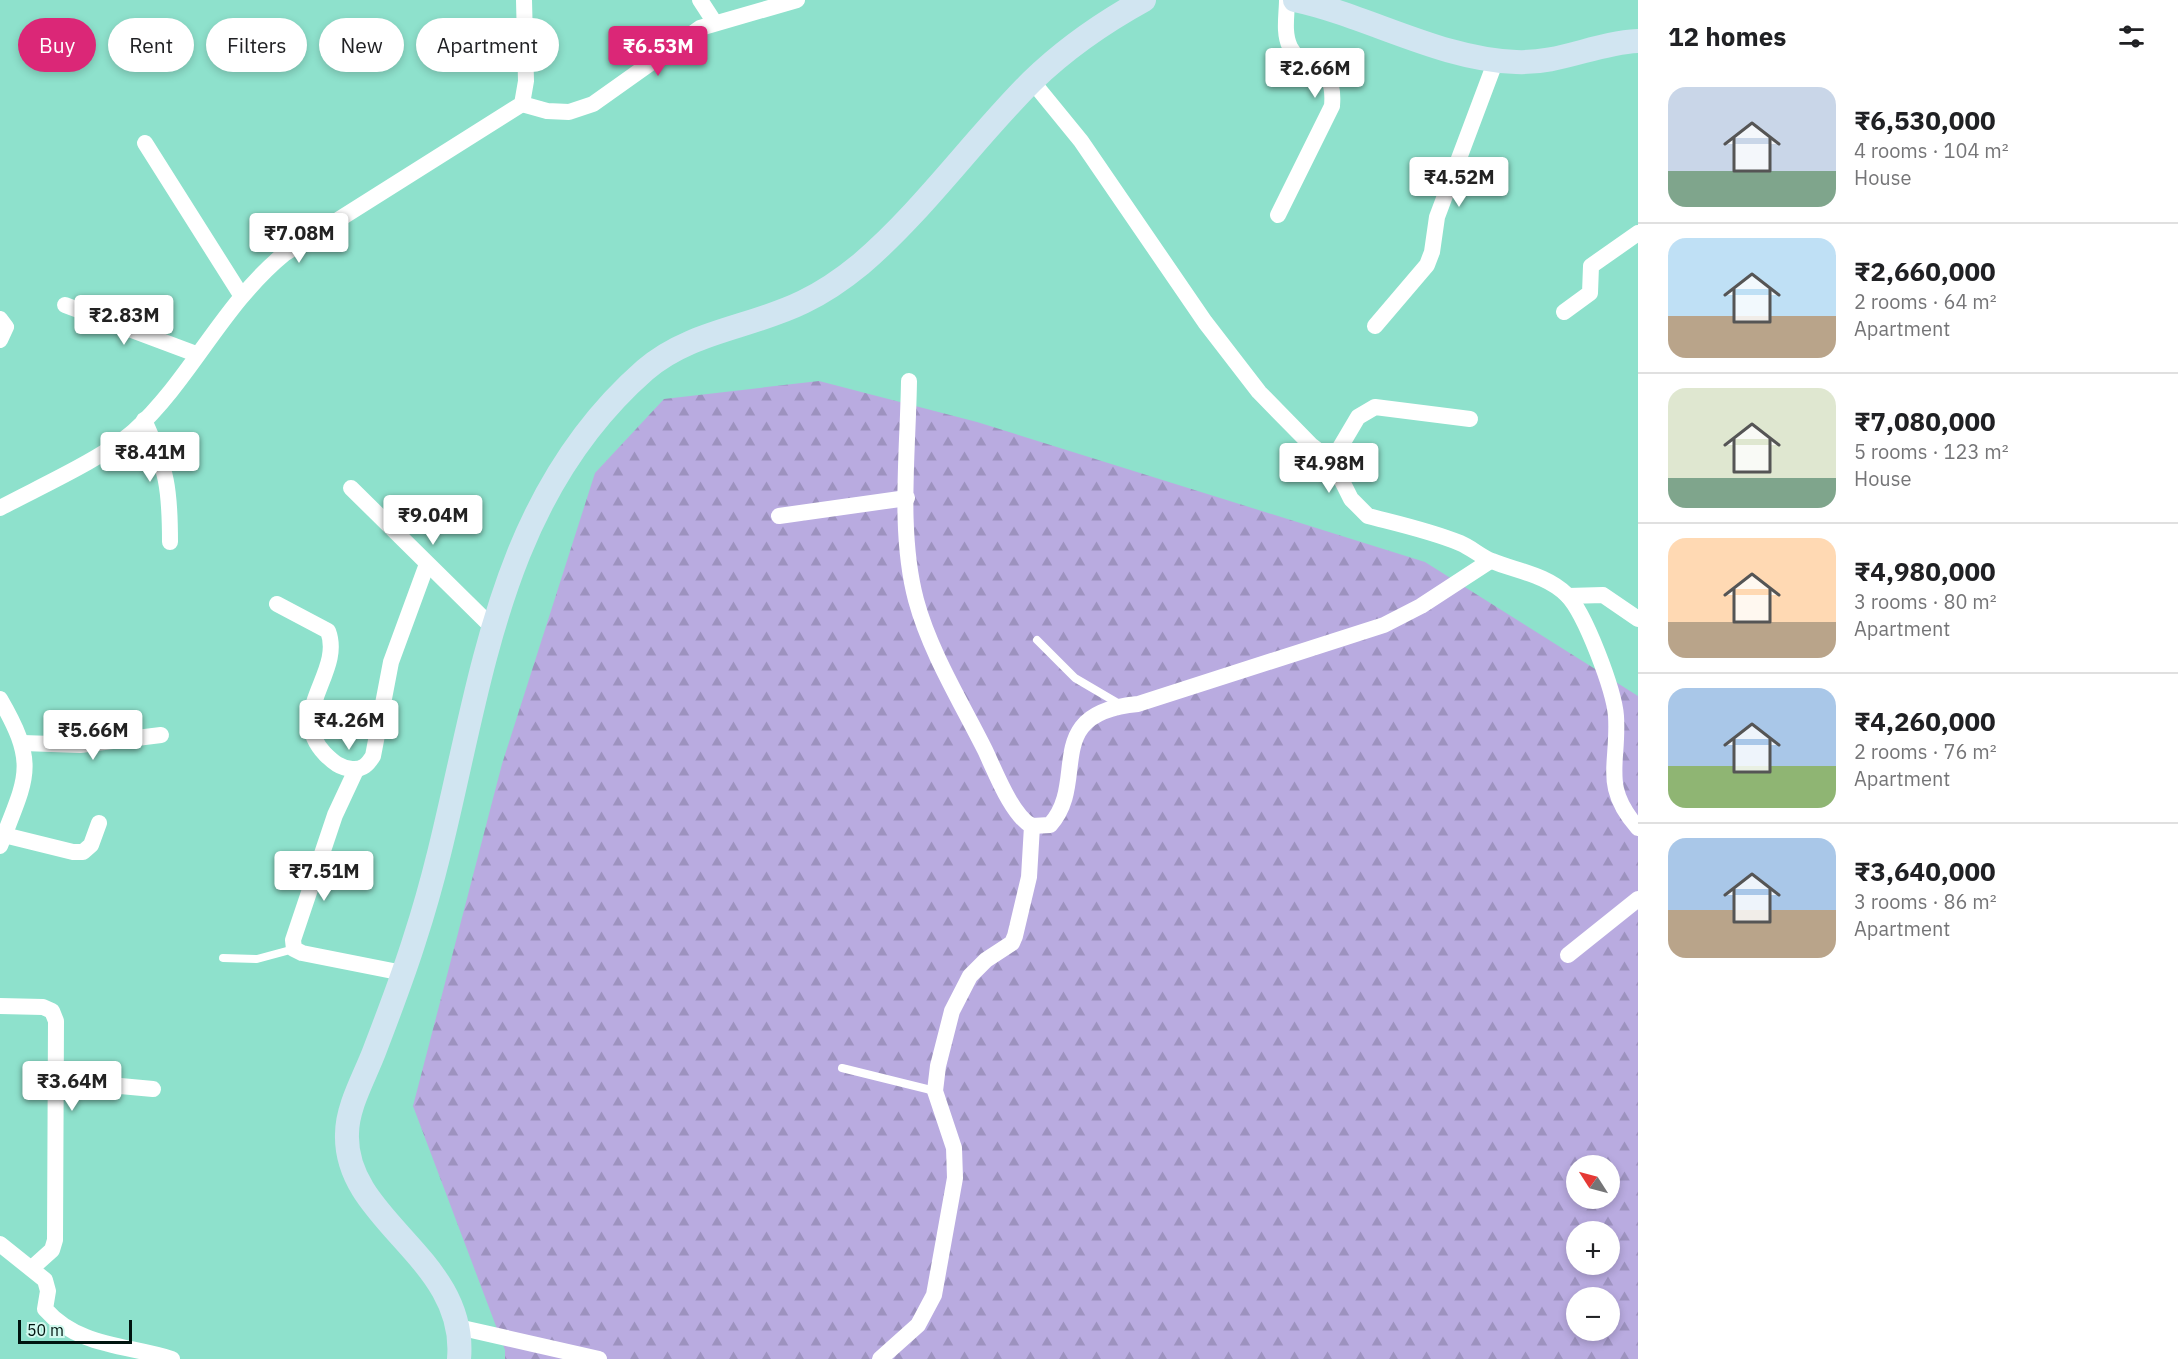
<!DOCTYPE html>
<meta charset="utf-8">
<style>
body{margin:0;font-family:"IBM Plex Sans",sans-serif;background:#f6f6f6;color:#202124;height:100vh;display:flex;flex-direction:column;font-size:22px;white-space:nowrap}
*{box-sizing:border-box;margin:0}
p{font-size:20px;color:#757577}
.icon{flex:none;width:33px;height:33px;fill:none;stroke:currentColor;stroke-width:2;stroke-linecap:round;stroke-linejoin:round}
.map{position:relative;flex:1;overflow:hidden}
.sheet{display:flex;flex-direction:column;background:#fff;width:540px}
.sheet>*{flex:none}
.top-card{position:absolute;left:18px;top:18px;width:570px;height:54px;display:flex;gap:12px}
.needle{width:39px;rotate:306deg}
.buttons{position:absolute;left:1566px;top:1155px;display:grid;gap:12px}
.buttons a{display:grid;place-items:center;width:54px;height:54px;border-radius:50%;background:#fff;box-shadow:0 3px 9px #0003;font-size:30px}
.scale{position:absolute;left:18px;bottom:15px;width:114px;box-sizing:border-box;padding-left:6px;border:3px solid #00140f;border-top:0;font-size:16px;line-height:21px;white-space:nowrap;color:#00140f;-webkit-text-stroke:4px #d1f9ee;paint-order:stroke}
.price{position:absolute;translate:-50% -51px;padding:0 14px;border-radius:6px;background:#fff;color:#222;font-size:20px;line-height:39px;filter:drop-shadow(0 2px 3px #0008)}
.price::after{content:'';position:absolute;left:50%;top:36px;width:18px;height:14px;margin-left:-9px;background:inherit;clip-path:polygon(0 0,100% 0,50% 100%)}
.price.on{background:#db2777;color:#fff}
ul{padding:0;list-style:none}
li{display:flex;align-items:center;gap:18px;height:150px;padding:0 30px}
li+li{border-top:2px solid #e0e0e0}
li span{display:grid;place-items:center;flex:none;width:168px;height:120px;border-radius:18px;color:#555}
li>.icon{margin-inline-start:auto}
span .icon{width:72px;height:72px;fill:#fffc;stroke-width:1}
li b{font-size:26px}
h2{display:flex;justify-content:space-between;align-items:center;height:72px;padding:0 30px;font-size:26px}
.chip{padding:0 21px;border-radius:27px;background:#fff;box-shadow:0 3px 9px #0003;font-size:21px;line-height:54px}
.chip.on{background:#db2777;color:#fff}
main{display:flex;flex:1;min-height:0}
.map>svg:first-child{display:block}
</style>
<main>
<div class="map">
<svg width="1638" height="1359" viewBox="0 0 1638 1359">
<defs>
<pattern id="forest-firs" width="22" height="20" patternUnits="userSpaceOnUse" patternTransform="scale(1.5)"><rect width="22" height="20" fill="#b9abe0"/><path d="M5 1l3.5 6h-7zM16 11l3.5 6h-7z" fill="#9d92bf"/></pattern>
</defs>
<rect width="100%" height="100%" fill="#8ee1cc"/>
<path fill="url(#forest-firs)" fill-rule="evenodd" d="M 819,381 L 977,422 L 1425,562 L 1638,696 L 1638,1359 L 505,1359 L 505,1350 L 413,1106 L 502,764 L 595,473 L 664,399 ZM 1576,1166 L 1610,1166 L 1610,1198 L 1576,1198 ZM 1576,1232 L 1610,1232 L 1610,1264 L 1576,1264 ZM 1576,1298 L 1610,1298 L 1610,1330 L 1576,1330 Z"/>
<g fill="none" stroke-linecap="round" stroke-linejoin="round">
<g stroke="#fff" stroke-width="8">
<path d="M 1037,640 L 1075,678 L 1121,705"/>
<path d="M 223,958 L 257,959 L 294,949"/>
<path d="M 842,1068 L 935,1091"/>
</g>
<g stroke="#fff" stroke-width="16">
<path d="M 700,0 L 715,23"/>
<path d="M 1032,81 L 1081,141 L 1205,322 L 1259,392 L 1311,445 L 1332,461 L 1351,499 L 1368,516 C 1399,524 1431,531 1460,543 C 1472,548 1481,557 1492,561 C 1517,571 1547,575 1567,595 C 1585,613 1614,690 1616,716 C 1619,765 1601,786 1638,828"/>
<path d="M 522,104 L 547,111 L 569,112 L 593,104 L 700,28 L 797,0"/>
<path d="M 145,143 L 241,295"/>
<path d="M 1278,215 L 1332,106 C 1336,58 1305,77 1290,47 C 1283,33 1287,14 1287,0"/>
<path d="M 65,305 L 196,354"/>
<path d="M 1564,312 L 1590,293 L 1591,266 L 1638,233"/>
<path d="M 0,319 L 6,327 L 0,340"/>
<path d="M 1375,326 L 1427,265 L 1432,252 L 1437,217 L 1496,60"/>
<path d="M 909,381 C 908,452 898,532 916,600 C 930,652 961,702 985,750 C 995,771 1012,816 1032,826 L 1050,825 C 1090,781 1039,713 1138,704 L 1384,625 L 1421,606 L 1490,561"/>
<path d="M 144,420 C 167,470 170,488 170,542"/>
<path d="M 1332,461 L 1358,417 L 1375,407 L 1470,419"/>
<path d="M 351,488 L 492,627"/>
<path d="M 0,508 C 39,487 102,459 134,431 C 191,379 222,305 284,254 L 522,104 L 526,81 L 524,0"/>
<path d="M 779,516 L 907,498"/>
<path d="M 1568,596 L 1603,595 L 1638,619"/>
<path d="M 277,604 L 328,631 C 344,673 285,712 325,754 C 333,762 340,768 352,769 C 363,770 368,764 373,756 L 391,662 L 427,564"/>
<path d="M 0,699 C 39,766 26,778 0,846"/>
<path d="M 23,743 L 80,745 L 161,735"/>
<path d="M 356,770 L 335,815 L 293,940 L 294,949 L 302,953 L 403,973"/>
<path d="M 4,835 L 73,852 L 83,852 L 91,845 L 99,823"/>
<path d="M 1568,955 L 1638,899"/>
<path d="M 0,1006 L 43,1007 L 52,1011 L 56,1021 L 55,1240 L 52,1250 L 32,1268"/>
<path d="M 55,1080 L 153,1089"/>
<path d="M 0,1244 L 45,1280 L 48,1291 L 45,1309 C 78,1347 128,1345 172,1359"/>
<path d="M 458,1327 L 599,1359"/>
<path d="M 880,1359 L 918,1325 L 934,1295 L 955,1178 L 954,1148 L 935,1091 L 938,1066 L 952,1011 L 970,976 L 986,960 L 1012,943 L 1015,936 L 1029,877 L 1032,826"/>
</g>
<g stroke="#d1e5f1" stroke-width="24">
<path d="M 1295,0 C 1369,16 1439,59 1516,62 C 1559,64 1596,43 1638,41"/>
<path d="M 459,1359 C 468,1258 344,1221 347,1134 C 347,1107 364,1078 374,1052 C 388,1015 403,977 415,938 C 480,741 476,518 645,370 C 690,331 750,328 803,302 C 822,293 844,278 861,264 C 924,210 973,140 1032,81 C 1065,49 1104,22 1144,0"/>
</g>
</g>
</svg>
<div class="buttons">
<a><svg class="needle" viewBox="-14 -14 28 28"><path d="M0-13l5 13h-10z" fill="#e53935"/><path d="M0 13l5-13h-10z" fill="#757577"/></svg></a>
<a>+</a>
<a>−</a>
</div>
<div class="scale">50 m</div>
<b class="price on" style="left:658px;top:77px">₹6.53M</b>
<b class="price" style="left:1315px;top:99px">₹2.66M</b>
<b class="price" style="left:1459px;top:208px">₹4.52M</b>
<b class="price" style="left:299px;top:264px">₹7.08M</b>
<b class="price" style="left:124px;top:346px">₹2.83M</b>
<b class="price" style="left:150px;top:483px">₹8.41M</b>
<b class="price" style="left:1329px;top:494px">₹4.98M</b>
<b class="price" style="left:433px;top:546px">₹9.04M</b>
<b class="price" style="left:349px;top:751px">₹4.26M</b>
<b class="price" style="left:93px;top:761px">₹5.66M</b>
<b class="price" style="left:324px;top:902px">₹7.51M</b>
<b class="price" style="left:72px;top:1112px">₹3.64M</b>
<div class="top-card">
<a class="chip on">Buy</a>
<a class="chip">Rent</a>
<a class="chip">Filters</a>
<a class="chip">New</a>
<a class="chip">Apartment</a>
</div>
</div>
<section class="sheet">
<h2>12 homes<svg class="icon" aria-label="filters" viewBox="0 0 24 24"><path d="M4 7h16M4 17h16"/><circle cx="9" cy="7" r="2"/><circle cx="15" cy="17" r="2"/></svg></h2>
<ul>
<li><span style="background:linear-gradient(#c9d6e8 70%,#7fa58c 0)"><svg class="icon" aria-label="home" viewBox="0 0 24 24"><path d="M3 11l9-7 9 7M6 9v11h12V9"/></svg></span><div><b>₹6,530,000</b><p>4 rooms · 104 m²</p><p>House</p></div></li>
<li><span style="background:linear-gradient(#bfe0f5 65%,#b9a48a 0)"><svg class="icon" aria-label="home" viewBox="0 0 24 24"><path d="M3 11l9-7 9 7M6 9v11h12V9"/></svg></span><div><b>₹2,660,000</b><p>2 rooms · 64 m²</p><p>Apartment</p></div></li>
<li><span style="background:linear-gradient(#dfe7d0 75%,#7fa58c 0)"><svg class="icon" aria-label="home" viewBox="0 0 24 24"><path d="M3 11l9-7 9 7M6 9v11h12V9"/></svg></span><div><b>₹7,080,000</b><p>5 rooms · 123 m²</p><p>House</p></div></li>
<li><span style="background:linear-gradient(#ffd9b3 70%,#b9a48a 0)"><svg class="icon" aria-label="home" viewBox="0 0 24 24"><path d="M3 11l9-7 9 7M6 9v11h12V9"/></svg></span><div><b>₹4,980,000</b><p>3 rooms · 80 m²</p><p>Apartment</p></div></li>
<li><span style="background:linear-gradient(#a9c7e8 65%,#8fb573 0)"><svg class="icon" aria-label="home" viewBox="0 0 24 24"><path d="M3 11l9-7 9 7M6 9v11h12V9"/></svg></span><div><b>₹4,260,000</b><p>2 rooms · 76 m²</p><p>Apartment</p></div></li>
<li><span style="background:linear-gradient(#a9c7e8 60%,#b9a48a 0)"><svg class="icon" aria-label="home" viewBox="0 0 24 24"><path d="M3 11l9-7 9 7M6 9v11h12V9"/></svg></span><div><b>₹3,640,000</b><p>3 rooms · 86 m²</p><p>Apartment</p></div></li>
</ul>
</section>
</main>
